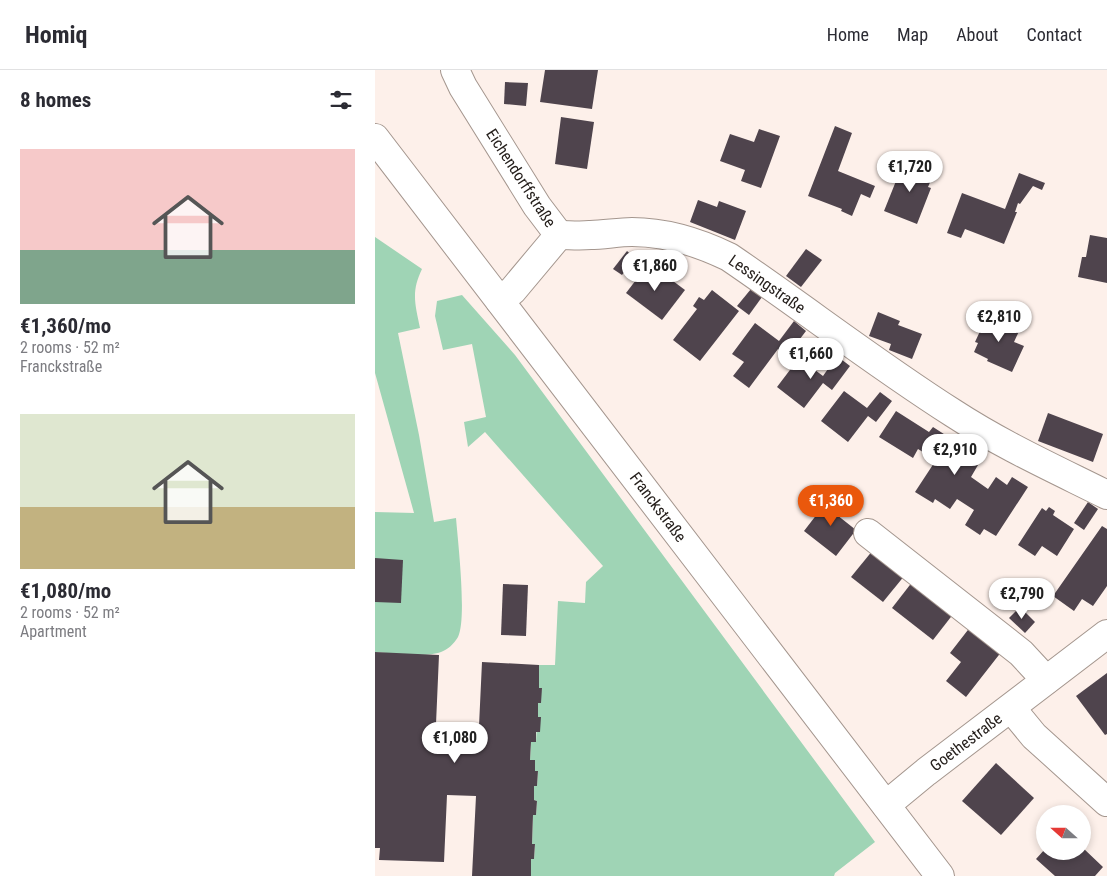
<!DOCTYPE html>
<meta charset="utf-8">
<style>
body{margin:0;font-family:"Roboto Condensed",sans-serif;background:#f7f7f7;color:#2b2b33;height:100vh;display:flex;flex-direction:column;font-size:19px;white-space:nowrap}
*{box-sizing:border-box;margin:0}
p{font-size:16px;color:#7c7c81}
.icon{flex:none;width:28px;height:28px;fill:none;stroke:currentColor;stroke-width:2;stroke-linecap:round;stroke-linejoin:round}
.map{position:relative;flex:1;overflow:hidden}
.drawer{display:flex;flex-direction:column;background:#fff;width:375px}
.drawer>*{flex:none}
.needle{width:32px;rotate:291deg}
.fabs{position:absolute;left:661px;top:735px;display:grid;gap:10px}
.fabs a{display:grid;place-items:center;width:55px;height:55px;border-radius:50%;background:#fff;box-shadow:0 2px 8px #0003;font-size:25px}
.price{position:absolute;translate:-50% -42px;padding:0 11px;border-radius:18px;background:#fff;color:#222;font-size:16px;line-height:32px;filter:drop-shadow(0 1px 2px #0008)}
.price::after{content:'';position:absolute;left:50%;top:30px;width:15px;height:11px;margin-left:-8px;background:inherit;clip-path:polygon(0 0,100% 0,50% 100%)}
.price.on{background:#ea580c;color:#fff}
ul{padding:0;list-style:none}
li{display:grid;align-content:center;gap:10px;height:265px;padding:0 20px}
li span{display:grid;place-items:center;height:155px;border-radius:0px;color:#555}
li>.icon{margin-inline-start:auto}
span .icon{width:90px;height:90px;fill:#fffc;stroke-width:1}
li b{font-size:21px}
h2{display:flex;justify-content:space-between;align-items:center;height:60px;padding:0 20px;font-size:21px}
header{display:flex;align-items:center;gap:30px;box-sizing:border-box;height:70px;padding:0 25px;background:#fff;border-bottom:1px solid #e1e1e2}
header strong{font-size:24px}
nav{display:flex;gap:28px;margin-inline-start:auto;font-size:18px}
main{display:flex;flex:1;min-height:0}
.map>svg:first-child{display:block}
</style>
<header>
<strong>Homiq</strong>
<nav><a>Home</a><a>Map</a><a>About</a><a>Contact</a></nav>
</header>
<main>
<section class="drawer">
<h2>8 homes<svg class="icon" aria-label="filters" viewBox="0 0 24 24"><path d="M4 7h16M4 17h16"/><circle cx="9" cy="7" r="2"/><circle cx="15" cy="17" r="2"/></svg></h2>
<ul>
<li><span style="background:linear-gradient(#f6c9c9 65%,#7fa58c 0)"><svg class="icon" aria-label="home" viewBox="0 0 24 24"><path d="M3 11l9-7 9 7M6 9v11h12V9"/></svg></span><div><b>€1,360/mo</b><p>2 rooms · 52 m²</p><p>Franckstraße</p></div></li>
<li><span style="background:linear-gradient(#dfe7d0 60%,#c2b280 0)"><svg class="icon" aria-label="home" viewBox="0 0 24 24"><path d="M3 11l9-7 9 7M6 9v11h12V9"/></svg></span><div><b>€1,080/mo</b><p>2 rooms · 52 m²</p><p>Apartment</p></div></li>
</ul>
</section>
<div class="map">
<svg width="732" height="806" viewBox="0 0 732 806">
<rect width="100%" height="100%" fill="#fdf0ea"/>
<g fill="#9fd4b5">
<path d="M 0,167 L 47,199 C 36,222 40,233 45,258 L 23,263 L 44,365 L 59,452 L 81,448 C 83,472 92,549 83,567 C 79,574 72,580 66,582 C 51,588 16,583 0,582 L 0,442 L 39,443 L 0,303 Z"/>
<path d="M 87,225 L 140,285 L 500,772 L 460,803 L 459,806 L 156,806 L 156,789 L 159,789 L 160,775 L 157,774 L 158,745 L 161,745 L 162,731 L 159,730 L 159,716 L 162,716 L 163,702 L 160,701 L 160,690 L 155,690 L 156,672 L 161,672 L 163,633 L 167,618 L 164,618 L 164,595 L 180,595 L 183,531 L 210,533 L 211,512 L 228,496 L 110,362 L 93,377 L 89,352 L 111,347 L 97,274 L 68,280 L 60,246 L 62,231 Z"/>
</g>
<g fill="#4f444d">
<path d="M 170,0 L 223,0 L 217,39 L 165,32 Z"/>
<path d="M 130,12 L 153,13 L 151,36 L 129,34 Z"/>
<path d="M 186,47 L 219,52 L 212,99 L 180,94 Z"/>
<path d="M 460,56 L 477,63 L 463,101 L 500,116 L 495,128 L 486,124 L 477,146 L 466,141 L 467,139 L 433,126 Z"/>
<path d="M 384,59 L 405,66 L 386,118 L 366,111 L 370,100 L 345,91 L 355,64 L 379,72 Z"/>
<path d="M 534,91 L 560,101 L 553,117 L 556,118 L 542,154 L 509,141 L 523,106 L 528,108 Z"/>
<path d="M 644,103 L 670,113 L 667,120 L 658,116 L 645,134 L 643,133 L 640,142 L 642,142 L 629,174 L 590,159 L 586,168 L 572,163 L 587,123 L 630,139 Z"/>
<path d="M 323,130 L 342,137 L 344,131 L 371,141 L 360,170 L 315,152 Z"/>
<path d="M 715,165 L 732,168 L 732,213 L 703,207 L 707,187 L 711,187 Z"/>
<path d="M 431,179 L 447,190 L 426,217 L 411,206 Z"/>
<path d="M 252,181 L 260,188 L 247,205 L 238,199 Z"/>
<path d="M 274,193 L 310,220 L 287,250 L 251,223 Z"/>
<path d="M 376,219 L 387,227 L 374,245 L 362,236 Z"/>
<path d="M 337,220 L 364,241 L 325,291 L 298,270 L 322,239 L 318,236 L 324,227 L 329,230 Z"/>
<path d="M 503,242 L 525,251 L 523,255 L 547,264 L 537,289 L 514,280 L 516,274 L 494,266 Z"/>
<path d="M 613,244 L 645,259 L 639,272 L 649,276 L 637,302 L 612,291 L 613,289 L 599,282 L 603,273 L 600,272 Z"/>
<path d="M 419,251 L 431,261 L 412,286 L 403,279 L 374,318 L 358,306 L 369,292 L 357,284 L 380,253 L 404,271 Z"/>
<path d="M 462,286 L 475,296 L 457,320 L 448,313 L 429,338 L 402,317 L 424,288 L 448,306 Z"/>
<path d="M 469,321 L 492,338 L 505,322 L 517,331 L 501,352 L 493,346 L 473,372 L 446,351 Z"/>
<path d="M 521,341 L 554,362 L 558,357 L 589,377 L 585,383 L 603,395 L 596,407 L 613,419 L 621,407 L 632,415 L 637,407 L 653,417 L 621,466 L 609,459 L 605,465 L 590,455 L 599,440 L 582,429 L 575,439 L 560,429 L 558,433 L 540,422 L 561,390 L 543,379 L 538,388 L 504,367 Z"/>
<path d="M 673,343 L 728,364 L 718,392 L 663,371 Z"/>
<path d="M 456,426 L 469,436 L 462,445 L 481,460 L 461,486 L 429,461 Z"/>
<path d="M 713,432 L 723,439 L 709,460 L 699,453 Z"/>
<path d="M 674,437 L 680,441 L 678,445 L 699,459 L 682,486 L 667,476 L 660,486 L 643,475 L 667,438 L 671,441 Z"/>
<path d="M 727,456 L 732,459 L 732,516 L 718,536 L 707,529 L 699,541 L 678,526 Z"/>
<path d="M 498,480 L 530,505 L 508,532 L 476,507 Z"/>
<path d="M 0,488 L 28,490 L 26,533 L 0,532 Z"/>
<path d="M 538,511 L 579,543 L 558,570 L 517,538 Z"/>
<path d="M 128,514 L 153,515 L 151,566 L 126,565 Z"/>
<path d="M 645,537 L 660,552 L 650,563 L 634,548 Z"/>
<path d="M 596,556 L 627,581 L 591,627 L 571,611 L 586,592 L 575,583 Z"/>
<path d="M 0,582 L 64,585 L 61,654 L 104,656 L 107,592 L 164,595 L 164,618 L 167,618 L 166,633 L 163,633 L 163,647 L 166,647 L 165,662 L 161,662 L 161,672 L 156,672 L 155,690 L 160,690 L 160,701 L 163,701 L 162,716 L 159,716 L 159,730 L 162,731 L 161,745 L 158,745 L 157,774 L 160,774 L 159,789 L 156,789 L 156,806 L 97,806 L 101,726 L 72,725 L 69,792 L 4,790 L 5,778 L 0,778 Z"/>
<path d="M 732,603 L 732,664 L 730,665 L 701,626 Z"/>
<path d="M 621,693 L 659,728 L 626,765 L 587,731 Z"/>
<path d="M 708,778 L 728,797 L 720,806 L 680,806 L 661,789 L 670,779 L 670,781 L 708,781 Z"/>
</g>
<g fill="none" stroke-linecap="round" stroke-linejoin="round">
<g stroke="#a4968e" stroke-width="30">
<g id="minor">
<path d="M 80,0 L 88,17 L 162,136 L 184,165"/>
<path d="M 0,68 L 565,806"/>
<path d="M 184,165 C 194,165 205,166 215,165 C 229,165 243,162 257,162 C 292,162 323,172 354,187 C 429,238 501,294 578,343 C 627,375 680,399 732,425"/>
<path d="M 125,231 L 138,220 L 184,165"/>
<path d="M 493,463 L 646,583 L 671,610"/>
<path d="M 636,638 L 659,666 L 732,732"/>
<path d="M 511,735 L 551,702 L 732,564"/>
</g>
</g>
<use href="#minor" stroke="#fff" stroke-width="28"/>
</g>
<g text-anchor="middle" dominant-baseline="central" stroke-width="5" stroke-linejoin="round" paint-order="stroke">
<g font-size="16" fill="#26201d" stroke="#fff">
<text transform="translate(146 108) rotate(57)">Eichendorffstraße</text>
<text transform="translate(392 214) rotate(35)">Lessingstraße</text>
<text transform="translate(283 437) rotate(53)">Franckstraße</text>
<text transform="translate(591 672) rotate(-37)">Goethestraße</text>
</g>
</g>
</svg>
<div class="fabs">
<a><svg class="needle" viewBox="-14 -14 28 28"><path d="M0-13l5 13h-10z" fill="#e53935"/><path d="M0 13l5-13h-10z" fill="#7c7c81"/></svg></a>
</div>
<b class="price" style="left:535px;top:123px">€1,720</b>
<b class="price" style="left:280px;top:222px">€1,860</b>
<b class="price" style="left:624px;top:273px">€2,810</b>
<b class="price" style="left:436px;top:310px">€1,660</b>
<b class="price" style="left:580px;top:406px">€2,910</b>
<b class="price on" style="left:456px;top:457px">€1,360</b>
<b class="price" style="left:647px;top:550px">€2,790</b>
<b class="price" style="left:80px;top:694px">€1,080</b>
</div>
</main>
